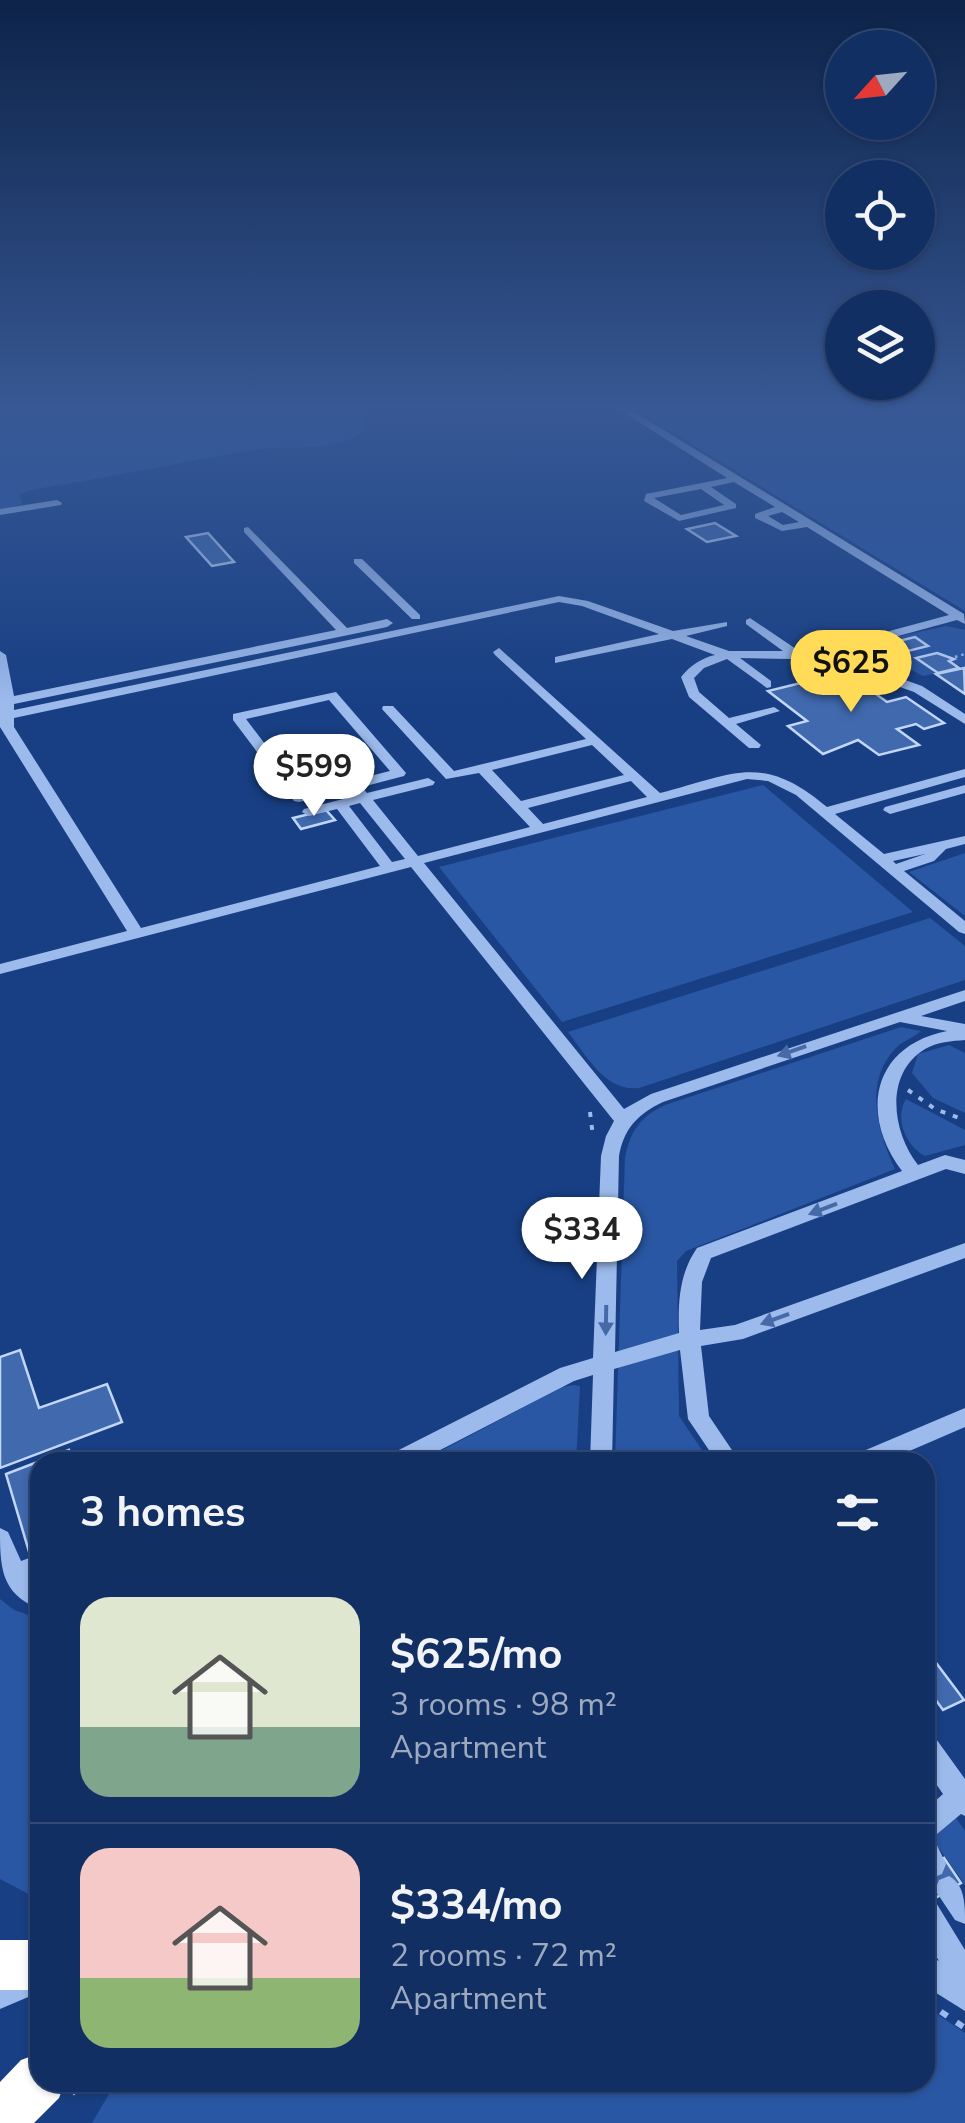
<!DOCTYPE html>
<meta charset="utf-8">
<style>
body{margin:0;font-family:"Nunito Sans",sans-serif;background:#1f3b6c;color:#f1f3f6;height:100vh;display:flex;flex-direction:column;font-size:38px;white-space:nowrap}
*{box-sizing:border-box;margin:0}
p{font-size:32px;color:#9ca9be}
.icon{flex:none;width:55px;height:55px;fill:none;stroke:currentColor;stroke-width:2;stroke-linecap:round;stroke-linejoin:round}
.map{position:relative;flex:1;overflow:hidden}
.side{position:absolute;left:30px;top:1452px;width:905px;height:640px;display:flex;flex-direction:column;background:#122f63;border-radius:30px;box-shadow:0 2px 8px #0004,0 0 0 2px #314a78}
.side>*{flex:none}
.needle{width:65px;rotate:243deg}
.controls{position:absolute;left:825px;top:30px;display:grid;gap:20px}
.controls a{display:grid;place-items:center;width:110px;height:110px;border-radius:50%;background:#122f63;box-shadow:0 2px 8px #0004,0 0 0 2px #314a78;font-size:50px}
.price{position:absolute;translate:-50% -85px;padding:0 22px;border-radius:35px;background:#fff;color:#222;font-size:32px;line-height:65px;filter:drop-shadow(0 2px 5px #0008)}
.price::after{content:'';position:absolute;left:50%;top:60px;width:30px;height:22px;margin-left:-15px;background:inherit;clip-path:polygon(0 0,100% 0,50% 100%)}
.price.on{background:#ffdb57;color:#111}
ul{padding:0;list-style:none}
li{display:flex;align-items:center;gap:30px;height:250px;padding:0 50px}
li+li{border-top:2px solid #314a78}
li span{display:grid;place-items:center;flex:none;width:280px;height:200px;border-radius:30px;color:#555}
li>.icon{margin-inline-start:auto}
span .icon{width:120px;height:120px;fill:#fffc;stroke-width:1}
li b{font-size:42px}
h2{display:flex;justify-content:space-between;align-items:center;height:120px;padding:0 50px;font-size:42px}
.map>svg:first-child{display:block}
</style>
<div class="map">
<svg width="965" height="2123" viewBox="0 0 965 2123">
<rect width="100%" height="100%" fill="#183f84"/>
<g fill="#2a57a3">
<path d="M 0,405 L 373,405 L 363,415 L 365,430 C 334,455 288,444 252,450 C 178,463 105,478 31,490 L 20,495 L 22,504 L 0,511 Z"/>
<path d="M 965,405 L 965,611 L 628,405 Z"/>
<path d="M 946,626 L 965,630 L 965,668 L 949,661 L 953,659 L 948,655 L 942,656 L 938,673 L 923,676 L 902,665 L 871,664 L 852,651 L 856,646 Z"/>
<path d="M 763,785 L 913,912 L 562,1022 L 439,867 Z"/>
<path d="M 965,853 L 965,916 L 909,872 Z"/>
<path d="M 930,918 L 965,946 L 965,980 L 639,1088 C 605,1092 587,1056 568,1032 Z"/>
<path d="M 901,1027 L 921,1031 C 913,1038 902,1041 895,1049 C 863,1083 878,1133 895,1169 L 686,1251 L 677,1261 L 679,1416 L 710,1462 L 615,1462 L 625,1158 C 630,1131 640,1117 665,1105 Z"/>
<path d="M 949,1045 L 965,1053 L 965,1113 L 933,1098 L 912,1073 L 918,1054 Z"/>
<path d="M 906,1099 L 965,1130 L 965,1145 L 925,1156 C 906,1146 894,1119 906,1099 Z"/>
<path d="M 574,1385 L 580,1386 L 576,1462 L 420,1462 L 562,1387 Z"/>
<path d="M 0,1599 L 14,1610 L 40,1619 L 40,1900 L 0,1879 Z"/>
<path d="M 956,1818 L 965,1831 L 965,1885 L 933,1840 L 941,1828 Z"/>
<path d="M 925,2006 L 965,2033 L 965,2123 L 92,2123 L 116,2082 L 925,2082 Z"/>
</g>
<g fill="#4069ae" stroke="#c1d6f9" stroke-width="2.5">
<path d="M 715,523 L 736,536 L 707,542 L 687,529 Z"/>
<path d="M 208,533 L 234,562 L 212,566 L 186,537 Z"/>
<path d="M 915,637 L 928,646 L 908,651 L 894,642 Z"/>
<path d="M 937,653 L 954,659 L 949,661 L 959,668 L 938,673 L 916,658 Z"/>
<path d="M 964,668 L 965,694 L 936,674 Z"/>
<path d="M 845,672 L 887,702 L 906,697 L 944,723 L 924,729 L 916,724 L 897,729 L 919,745 L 879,755 L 858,740 L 823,754 L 788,726 L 807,721 L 768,691 Z"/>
<path d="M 326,810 L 335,820 L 301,829 L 293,818 Z"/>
<path d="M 20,1350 L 39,1408 L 107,1384 L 122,1422 L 0,1468 L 0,1357 Z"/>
<path d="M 69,1450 L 73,1462 L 40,1462 L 40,1551 L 30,1555 L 6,1474 Z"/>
<path d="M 925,1648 L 964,1700 L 943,1710 L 925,1685 Z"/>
<path d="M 944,1858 L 961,1883 L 925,1904 L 925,1868 Z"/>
</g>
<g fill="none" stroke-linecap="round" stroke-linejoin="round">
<path stroke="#9cbaec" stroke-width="2.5" stroke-dasharray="2.5 4" stroke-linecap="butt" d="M 955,657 L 965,654"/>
<g stroke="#9cbaec" stroke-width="4" stroke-dasharray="5 8" stroke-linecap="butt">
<path d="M 908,1090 L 935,1109 L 965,1120"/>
<path d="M 590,1112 L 593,1137"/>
</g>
<g stroke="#9cbaec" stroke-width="6" stroke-dasharray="8 11" stroke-linecap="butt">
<path d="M 925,2001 L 965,2028"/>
<path d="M 72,2093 L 91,2082"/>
</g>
<g fill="#9cbaec" fill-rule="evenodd">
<path d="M 612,405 L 623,405 L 964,614 L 965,624 L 957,620 L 843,651 L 866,666 L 922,686 L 965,714 L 965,724 L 914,692 L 858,672 L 830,654 L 792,659 L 740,658 L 771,681 L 771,687 L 767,688 L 727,659 L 704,668 L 694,678 L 699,692 L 729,718 L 774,707 L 780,711 L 736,724 L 761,745 L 759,748 L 749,748 L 689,697 L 681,677 C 690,666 701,658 715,655 L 672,639 L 555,663 L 555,657 L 659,634 L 582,606 L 559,602 L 14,718 L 14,727 L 141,928 L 380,866 L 337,809 L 309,816 L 302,812 L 304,809 L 355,796 L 349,790 L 299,802 L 294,801 L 233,720 L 233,714 L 336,692 L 406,773 L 404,776 L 362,787 L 367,793 L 428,778 L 435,782 L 433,785 L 373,800 L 418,856 L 530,827 L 479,773 L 446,779 L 382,709 L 383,706 L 393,706 L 454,771 L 586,739 L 495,655 L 493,652 L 499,648 L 660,793 C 734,774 762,752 827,807 L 965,769 L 965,777 L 835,814 L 884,854 L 965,836 L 965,844 L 946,849 L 934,861 L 904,871 L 965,921 L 965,934 L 959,932 L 796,795 L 768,781 L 747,779 L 424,863 L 624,1109 L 651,1094 L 965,990 L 965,1001 L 921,1016 L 965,1024 L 965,1040 C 952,1041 937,1042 925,1049 C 884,1074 892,1132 918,1165 L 945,1155 L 965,1160 L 965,1174 L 946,1169 L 711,1258 L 702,1282 L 700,1330 L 735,1325 L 965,1243 L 965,1258 L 743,1339 L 701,1346 L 709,1416 L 740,1462 L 717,1462 L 688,1419 L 680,1350 L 614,1369 L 612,1462 L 590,1462 L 593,1375 L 574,1381 L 417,1462 L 386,1462 L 389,1455 L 560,1368 L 593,1358 L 601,1156 L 606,1136 L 614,1121 L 411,867 L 0,974 L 0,964 L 127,931 L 0,727 L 0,651 L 6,655 L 14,696 L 336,630 L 244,532 L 244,528 L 248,527 L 347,628 L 387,619 L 393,623 L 387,627 L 14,704 L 14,710 L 559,596 L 588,601 L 673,631 L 727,622 L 727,626 L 686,636 L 729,651 L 783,651 L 746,624 L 746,620 L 750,618 L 799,651 L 845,643 L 949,615 L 807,527 L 782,531 L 755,518 L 755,514 L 775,507 L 734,482 L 711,487 L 736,504 L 736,508 L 679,521 L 644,501 L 646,494 L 727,478 ZM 701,489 L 724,505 L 681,515 L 654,498 ZM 782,512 L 799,522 L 783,525 L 768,516 ZM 329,700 L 390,771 L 302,793 L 246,719 ZM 592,745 L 624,775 L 521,801 L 492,770 ZM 631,781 L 647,797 L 543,824 L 528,808 ZM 360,803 L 405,859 L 392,862 L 349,806 ZM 925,854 L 896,864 L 893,861 ZM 900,1022 L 947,1031 C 872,1046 859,1114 902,1171 L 697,1248 C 679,1274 678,1302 679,1333 L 615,1352 L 619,1156 C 624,1128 638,1114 663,1102 Z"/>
<path d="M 57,500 L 62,503 L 61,505 L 0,515 L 0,509 Z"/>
<path d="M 354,559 L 362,559 L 420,615 L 420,619 L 412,619 L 354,563 Z"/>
<path d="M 965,785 L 965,793 L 890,814 L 883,810 L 885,807 Z"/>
<path d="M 965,1408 L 965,1427 L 884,1462 L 851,1462 L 854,1455 Z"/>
<path d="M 0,1528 L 8,1532 L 21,1561 L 40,1554 L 40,1576 L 33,1579 L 40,1585 L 40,1609 C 0,1594 0,1566 0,1528 Z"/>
<path d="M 925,1732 L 934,1736 L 965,1779 L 965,1816 L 961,1814 L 931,1839 L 935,1841 L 946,1864 L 942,1874 L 932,1878 L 925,1875 L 925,1810 L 943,1794 L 925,1768 Z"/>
<path d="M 949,1876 C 965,1885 965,1904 965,1924 L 955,1920 L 935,1890 L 939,1880 Z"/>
<path d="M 925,1897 L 935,1901 L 965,1950 L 965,2011 L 925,1986 L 925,1954 L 939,1961 L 925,1938 Z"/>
<path d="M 40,1962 L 40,1992 L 0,2009 L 0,1979 Z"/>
</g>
<g fill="#fff" fill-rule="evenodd">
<rect x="0" y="1940" width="40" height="50"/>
<path d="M 40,2053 L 40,2082 L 65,2082 L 59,2098 L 34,2123 L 0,2123 L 0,2082 L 21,2060 Z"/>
</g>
</g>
<defs><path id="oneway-solid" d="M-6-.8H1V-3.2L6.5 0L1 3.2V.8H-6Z" transform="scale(2.5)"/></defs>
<g fill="#466aa8">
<use href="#oneway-solid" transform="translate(792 1051) rotate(161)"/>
<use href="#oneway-solid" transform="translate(823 1209) rotate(159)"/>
<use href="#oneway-solid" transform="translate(775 1319) rotate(160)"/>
<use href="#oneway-solid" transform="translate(606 1320) rotate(91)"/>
</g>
<linearGradient id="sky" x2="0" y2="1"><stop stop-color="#0d2349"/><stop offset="0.58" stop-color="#375894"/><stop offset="1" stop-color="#375894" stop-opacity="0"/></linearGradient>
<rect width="965" height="703" fill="url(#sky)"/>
</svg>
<div class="controls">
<a><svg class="needle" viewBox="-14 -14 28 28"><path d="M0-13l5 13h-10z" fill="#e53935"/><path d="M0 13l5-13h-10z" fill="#9ca9be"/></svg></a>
<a><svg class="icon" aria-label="locate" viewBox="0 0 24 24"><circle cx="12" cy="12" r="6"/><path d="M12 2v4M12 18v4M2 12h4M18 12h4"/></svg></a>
<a><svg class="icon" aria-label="layers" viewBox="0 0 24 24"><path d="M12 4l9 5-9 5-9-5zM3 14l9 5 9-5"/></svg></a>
</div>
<b class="price on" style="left:851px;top:715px">$625</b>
<b class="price" style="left:314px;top:819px">$599</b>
<b class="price" style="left:582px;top:1282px">$334</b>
<section class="side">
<h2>3 homes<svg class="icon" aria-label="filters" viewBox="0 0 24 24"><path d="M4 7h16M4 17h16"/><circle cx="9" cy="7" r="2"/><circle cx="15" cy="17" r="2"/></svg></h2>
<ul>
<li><span style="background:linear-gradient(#dfe7d0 65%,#7fa58c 0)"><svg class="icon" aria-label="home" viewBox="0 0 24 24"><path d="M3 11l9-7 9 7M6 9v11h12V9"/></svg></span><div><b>$625/mo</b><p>3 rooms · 98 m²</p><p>Apartment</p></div></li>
<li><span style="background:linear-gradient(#f6c9c9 65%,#8fb573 0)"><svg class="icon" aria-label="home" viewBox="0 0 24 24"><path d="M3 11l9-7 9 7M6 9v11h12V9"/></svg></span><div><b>$334/mo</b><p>2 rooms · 72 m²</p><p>Apartment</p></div></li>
</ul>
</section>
</div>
